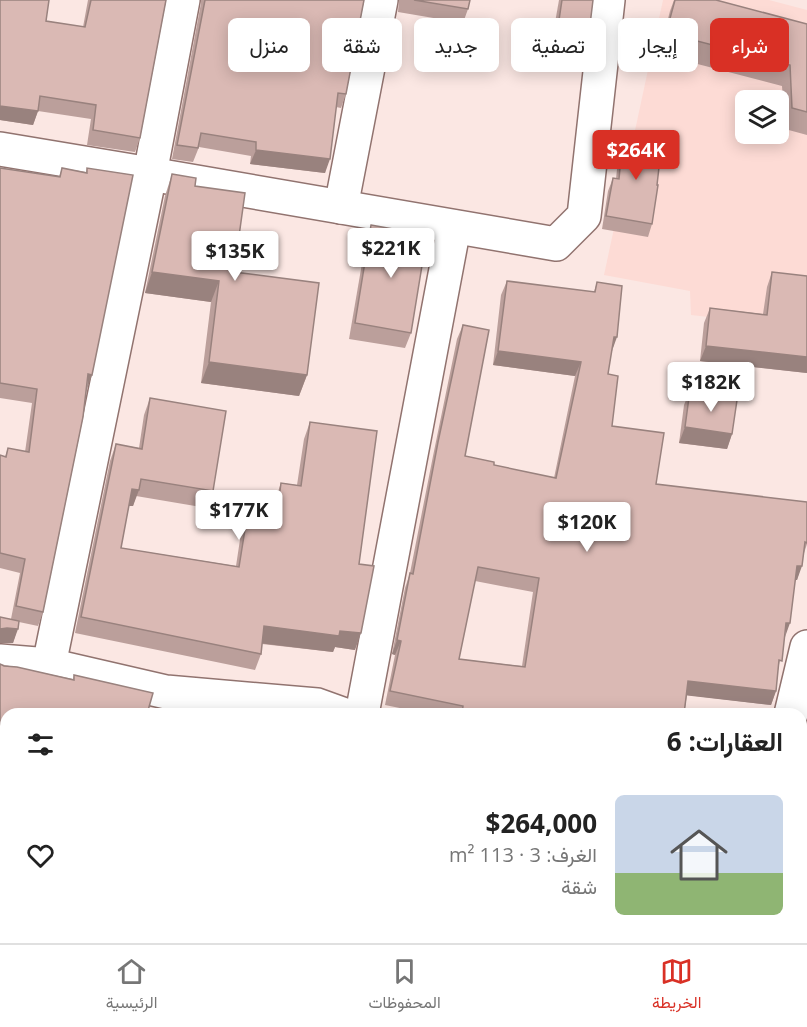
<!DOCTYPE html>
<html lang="ar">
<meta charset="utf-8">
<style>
body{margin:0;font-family:"Open Sans",Vazirmatn,sans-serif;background:#f2f2f2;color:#222;direction:rtl;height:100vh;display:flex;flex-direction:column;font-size:22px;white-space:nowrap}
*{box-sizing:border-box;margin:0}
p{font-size:20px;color:#767676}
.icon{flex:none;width:33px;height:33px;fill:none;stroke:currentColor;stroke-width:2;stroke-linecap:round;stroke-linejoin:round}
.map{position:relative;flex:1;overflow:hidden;direction:ltr}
.drawer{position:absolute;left:0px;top:708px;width:807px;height:236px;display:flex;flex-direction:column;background:#fff;border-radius:18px 18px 0 0;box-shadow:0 3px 15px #0003;direction:rtl}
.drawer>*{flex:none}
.guide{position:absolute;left:18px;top:18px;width:771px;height:54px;direction:rtl;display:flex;gap:12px}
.fabs{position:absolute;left:735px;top:90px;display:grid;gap:12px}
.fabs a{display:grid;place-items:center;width:54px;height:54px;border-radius:9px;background:#fff;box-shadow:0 3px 15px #0003;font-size:30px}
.price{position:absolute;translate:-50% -51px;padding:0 14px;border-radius:6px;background:#fff;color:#222;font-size:20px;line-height:39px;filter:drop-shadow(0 2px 3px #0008)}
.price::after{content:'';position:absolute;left:50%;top:36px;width:18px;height:14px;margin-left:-9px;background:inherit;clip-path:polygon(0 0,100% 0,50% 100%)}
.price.current{background:#d93025;color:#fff}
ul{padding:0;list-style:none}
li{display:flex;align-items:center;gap:18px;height:150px;padding:0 24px}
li+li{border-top:2px solid #e0e0e0}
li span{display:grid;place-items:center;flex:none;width:168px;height:120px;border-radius:9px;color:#555}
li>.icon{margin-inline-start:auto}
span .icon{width:72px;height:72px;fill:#fffc;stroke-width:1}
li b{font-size:26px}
h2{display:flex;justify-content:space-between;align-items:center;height:72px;padding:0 24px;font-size:26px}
.tag{padding:0 21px;border-radius:9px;background:#fff;box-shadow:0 3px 15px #0003;font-size:21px;line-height:54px}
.tag.current{background:#d93025;color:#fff}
.tabs{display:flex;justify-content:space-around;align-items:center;height:84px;border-top:2px solid #e0e0e0;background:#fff;font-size:16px;color:#767676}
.tabs a{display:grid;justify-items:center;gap:3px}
.tabs .current{color:#d93025}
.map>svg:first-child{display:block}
</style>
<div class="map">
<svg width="807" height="943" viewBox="0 0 807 943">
<rect width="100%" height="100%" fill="#fbe7e3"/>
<path fill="#fddbd5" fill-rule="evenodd" d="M 663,0 L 769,0 L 807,10 L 807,328 L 691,315 L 690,291 L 604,275 ZM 746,100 L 778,100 L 778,134 L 746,134 Z"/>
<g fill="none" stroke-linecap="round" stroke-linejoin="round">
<g stroke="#91736f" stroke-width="36">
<g id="minor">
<path d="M 0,149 L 150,174 L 556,244 L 584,216 L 608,0"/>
<path d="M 341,207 L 381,0"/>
<path d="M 0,661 L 49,665 L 166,692 L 317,705 L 342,714"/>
<path d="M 49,665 L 150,174 L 183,0"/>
<path d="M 362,714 L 454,227"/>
<path d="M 791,714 L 807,647"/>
<path d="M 0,813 L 6,816"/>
<path d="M 110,943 L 111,938"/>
<path d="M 728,943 L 729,938"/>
</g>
</g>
<use href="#minor" stroke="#fff" stroke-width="33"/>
</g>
<g fill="#bb9f9b" fill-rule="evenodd">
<path d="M 0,0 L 46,21 L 83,27 L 88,0 L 166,0 L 140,138 L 135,152 L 87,145 L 91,119 L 38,111 L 33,125 L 0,120 Z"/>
<path d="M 201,0 L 364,0 L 346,94 L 341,108 L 336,107 L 325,173 L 250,164 L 251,156 L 199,147 L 193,162 L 172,159 L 201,3 Z"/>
<path d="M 399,0 L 470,0 L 468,9 L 463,23 L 398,12 Z"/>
<path d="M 559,0 L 593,0 L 590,25 L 585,39 L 553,34 Z"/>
<path d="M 674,0 L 716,0 L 807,24 L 807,135 L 785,129 L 782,86 L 659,54 L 670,11 Z"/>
<path d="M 623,136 L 652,224 L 648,237 L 602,229 L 608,191 L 613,178 L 616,179 L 619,149 Z"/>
<path d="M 0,168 L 59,177 L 62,168 L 86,172 L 87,168 L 87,389 L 43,612 L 38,626 L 19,622 L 13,643 L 0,643 L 0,617 L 11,619 L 20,573 L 0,568 L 0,455 L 5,457 L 8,448 L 25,452 L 32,403 L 0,398 Z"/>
<path d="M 172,174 L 195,186 L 234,272 L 307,375 L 299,396 L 201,383 L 211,302 L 145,293 L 165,196 Z"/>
<path d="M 371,225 L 411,333 L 405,348 L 349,339 L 366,240 Z"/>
<path d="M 772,272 L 807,373 L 700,361 L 704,323 L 710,308 L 763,314 L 767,287 Z"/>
<path d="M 507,281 L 594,292 L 597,282 L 611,351 L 608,374 L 612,426 L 656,484 L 807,502 L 807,544 L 804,553 L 797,580 L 795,580 L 778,670 L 776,691 L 771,705 L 687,695 L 684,714 L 429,714 L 385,705 L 395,655 L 392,654 L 405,588 L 410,573 L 433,456 L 457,339 L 463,325 L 465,456 L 494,465 L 554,478 L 575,376 L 493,365 L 501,295 ZM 475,581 L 533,592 L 522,666 L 459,659 Z"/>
<path d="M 690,390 L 732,434 L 727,449 L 679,443 L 684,405 Z"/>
<path d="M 150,398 L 213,491 L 207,508 L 136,496 L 133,506 L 129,506 L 121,548 L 236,566 L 241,533 L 247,517 L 272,520 L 275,500 L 281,483 L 297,485 L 304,439 L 310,422 L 359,564 L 355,650 L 335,647 L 333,652 L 262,644 L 261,654 L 255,670 L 75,633 L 110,461 L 116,444 L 139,448 L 144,415 Z"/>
<path d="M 0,664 L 73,679 L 74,675 L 153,693 L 6,714 L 6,759 L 0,757 Z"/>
<path d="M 0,777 L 6,778 L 6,796 L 0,794 Z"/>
<path d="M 807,838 L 807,859 L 801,857 Z"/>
<rect x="132" y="938" width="197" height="5"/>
<path d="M 434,938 L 704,938 L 703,943 L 434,943 Z"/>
<path d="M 782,938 L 807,943 L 780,943 Z"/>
</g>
<g fill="#99827e">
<path d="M 0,106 L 38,111 L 33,125 L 0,120 Z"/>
<path d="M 256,150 L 330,159 L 325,173 L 250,164 Z"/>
<path d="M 152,272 L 219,281 L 211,302 L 145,293 Z"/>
<path d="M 614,337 L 617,337 L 612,351 Z"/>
<path d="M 706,346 L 807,357 L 807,373 L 700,361 Z"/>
<path d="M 498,351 L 581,362 L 575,376 L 493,365 Z"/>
<path d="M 209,362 L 307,375 L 299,396 L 201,383 Z"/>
<path d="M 88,374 L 92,375 L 87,389 Z"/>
<path d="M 685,427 L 732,434 L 727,449 L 679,443 Z"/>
<path d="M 132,489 L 139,490 L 133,506 L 126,506 Z"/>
<path d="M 797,566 L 802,566 L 797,580 L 792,580 Z"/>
<path d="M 786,623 L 790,623 L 785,637 Z"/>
<path d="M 264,626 L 340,631 L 361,633 L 355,650 L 335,647 L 333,652 L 258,643 Z"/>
<path d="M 7,628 L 18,629 L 13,643 L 0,643 L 0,629 Z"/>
<path d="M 397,640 L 401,641 L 395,655 L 392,654 Z"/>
<path d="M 688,681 L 776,691 L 771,705 L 683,695 Z"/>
<path d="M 5,780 L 0,793 L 0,782 Z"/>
</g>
<g fill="#dab9b4" stroke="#99827e" stroke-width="1.5" fill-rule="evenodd">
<path d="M 0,0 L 49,0 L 46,21 L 85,27 L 91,0 L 166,0 L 140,138 L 93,130 L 96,105 L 40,96 L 38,111 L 0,106 Z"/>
<path d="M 205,0 L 364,0 L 346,94 L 338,93 L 330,159 L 256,150 L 256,142 L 201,133 L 198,148 L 177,145 Z"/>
<path d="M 414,0 L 470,0 L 468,9 Z"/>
<path d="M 562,0 L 593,0 L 590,25 L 559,20 Z"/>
<path d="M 675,0 L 716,0 L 807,24 L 807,112 L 792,108 L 790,65 L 666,33 Z"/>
<path d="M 623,136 L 662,141 L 657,185 L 658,185 L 652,224 L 606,216 L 613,178 L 619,179 Z"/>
<path d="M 0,168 L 60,177 L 62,168 L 87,173 L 87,168 L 133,175 L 92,375 L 88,374 L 83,417 L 43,612 L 16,606 L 25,559 L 0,553 L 0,455 L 6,457 L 8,448 L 29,452 L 37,389 L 0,383 Z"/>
<path d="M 172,174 L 196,178 L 195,186 L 245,193 L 234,272 L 319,283 L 307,375 L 209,362 L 219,281 L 152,272 Z"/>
<path d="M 371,225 L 427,235 L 411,333 L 355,323 Z"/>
<path d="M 772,272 L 807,276 L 807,357 L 706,346 L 710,308 L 767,315 Z"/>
<path d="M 507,281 L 595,292 L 597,282 L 622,286 L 617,337 L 614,337 L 608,374 L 618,376 L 612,426 L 664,433 L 656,484 L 807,502 L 807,543 L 805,542 L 802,566 L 797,566 L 790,623 L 786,623 L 782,661 L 779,660 L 776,691 L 688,681 L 684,714 L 462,714 L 463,706 L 390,691 L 401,641 L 397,640 L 410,573 L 413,574 L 438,442 L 463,325 L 489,330 L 465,456 L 494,462 L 494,465 L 556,478 L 581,362 L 498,351 ZM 478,567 L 539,578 L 525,667 L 459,659 Z"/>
<path d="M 690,390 L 737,400 L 732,434 L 685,427 Z"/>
<path d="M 150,398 L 226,411 L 213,491 L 141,479 L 139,490 L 132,489 L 121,548 L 239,567 L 247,517 L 276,521 L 281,483 L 301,486 L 310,422 L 377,431 L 359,564 L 374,566 L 361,633 L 340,631 L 339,636 L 264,626 L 261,654 L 81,617 L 116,444 L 142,449 Z"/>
<path d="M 0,617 L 19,621 L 18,629 L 7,628 L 0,629 Z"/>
<path d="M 0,664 L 4,666 L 17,667 L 74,680 L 74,675 L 153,693 L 147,714 L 150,714 L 6,714 L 6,743 L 0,742 Z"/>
<path d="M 0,777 L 6,778 L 6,781 L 0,782 Z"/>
<path d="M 0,817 L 6,819 L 6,938 L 95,938 L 93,943 L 0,943 Z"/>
<path d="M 801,917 L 807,919 L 807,943 L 789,943 L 781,939 L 782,938 L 801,938 Z"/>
<path d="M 136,938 L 329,938 L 329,943 L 135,943 Z"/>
<path d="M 438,938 L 704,938 L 703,943 L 437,943 Z"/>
</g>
</svg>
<div class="fabs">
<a><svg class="icon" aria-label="layers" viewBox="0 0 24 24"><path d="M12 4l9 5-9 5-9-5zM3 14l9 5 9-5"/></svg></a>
</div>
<b class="price current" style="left:636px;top:181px">$264K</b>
<b class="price" style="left:391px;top:279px">$221K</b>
<b class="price" style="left:235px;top:282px">$135K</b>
<b class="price" style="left:711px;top:413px">$182K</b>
<b class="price" style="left:239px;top:541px">$177K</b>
<b class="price" style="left:587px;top:553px">$120K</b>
<div class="guide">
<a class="tag current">شراء</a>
<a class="tag">إيجار</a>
<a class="tag">تصفية</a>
<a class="tag">جديد</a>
<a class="tag">شقة</a>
<a class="tag">منزل</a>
</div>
<section class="drawer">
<h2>العقارات: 6<svg class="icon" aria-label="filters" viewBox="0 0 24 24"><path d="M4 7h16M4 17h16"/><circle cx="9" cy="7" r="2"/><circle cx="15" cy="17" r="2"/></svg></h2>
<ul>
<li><span style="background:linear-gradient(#c9d6e8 65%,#8fb573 0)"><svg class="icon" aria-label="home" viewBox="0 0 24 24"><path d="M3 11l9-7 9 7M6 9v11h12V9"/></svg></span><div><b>$264,000</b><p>الغرف: 3 · 113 m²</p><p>شقة</p></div><svg class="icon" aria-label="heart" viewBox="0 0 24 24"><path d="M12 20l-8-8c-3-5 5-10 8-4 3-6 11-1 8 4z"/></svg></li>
</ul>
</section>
</div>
<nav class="tabs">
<a class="current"><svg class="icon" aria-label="map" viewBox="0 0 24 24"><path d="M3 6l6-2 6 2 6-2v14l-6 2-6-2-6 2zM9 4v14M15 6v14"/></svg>الخريطة</a>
<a><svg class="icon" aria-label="saved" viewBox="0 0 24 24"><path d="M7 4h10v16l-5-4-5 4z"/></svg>المحفوظات</a>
<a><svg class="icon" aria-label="home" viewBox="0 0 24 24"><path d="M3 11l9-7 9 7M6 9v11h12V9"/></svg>الرئيسية</a>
</nav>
